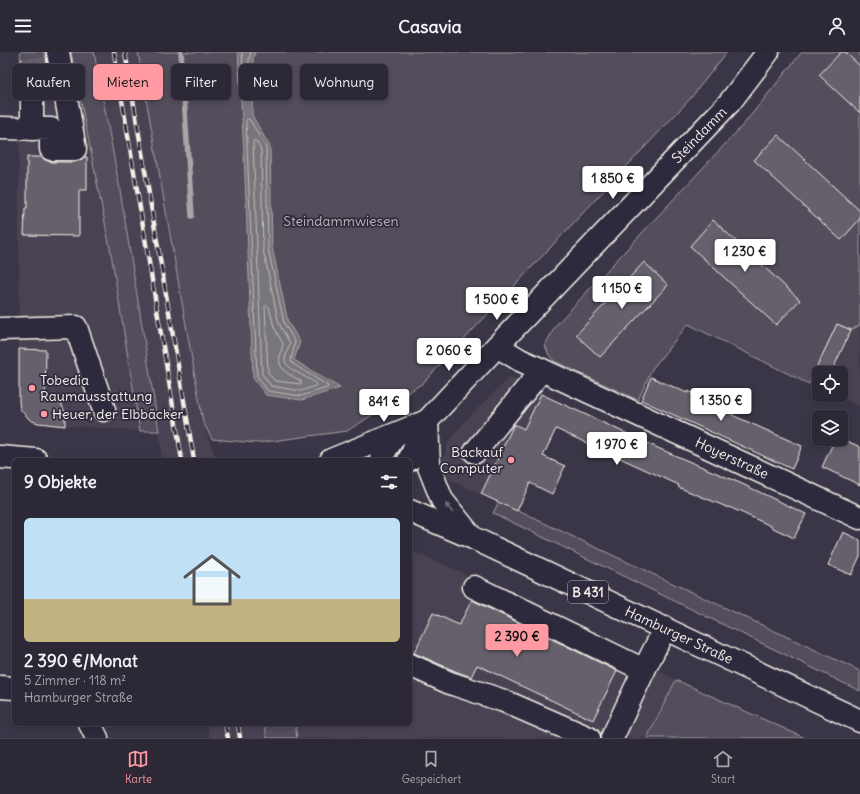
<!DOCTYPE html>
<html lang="de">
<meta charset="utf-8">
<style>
body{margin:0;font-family:Delius,sans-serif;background:#383441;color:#f1f3f6;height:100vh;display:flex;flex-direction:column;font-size:15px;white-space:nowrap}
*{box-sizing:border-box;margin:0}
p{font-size:13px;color:#a6a6ad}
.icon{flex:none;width:22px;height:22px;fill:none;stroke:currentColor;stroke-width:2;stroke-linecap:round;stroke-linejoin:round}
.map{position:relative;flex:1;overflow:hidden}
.details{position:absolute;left:12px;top:406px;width:400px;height:268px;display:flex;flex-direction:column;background:#2c2835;border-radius:6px;box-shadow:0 2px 6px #0003,0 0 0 1px #484450}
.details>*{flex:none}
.guide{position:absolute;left:12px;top:12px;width:400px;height:36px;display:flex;gap:8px}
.fabs{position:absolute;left:812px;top:314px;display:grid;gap:8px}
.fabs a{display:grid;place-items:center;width:36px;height:36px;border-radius:6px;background:#2c2835;box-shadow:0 2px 6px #0003,0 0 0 1px #484450;font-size:20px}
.price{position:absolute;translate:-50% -34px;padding:0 9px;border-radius:4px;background:#fff;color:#222;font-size:13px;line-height:26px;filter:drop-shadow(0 1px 2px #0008)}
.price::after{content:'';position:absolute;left:50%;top:24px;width:12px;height:9px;margin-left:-6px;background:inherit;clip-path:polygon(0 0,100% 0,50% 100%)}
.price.active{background:#ff9aa2;color:#111}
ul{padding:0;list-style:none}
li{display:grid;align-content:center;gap:8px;height:212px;padding:0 12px}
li+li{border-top:1px solid #484450}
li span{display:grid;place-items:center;height:124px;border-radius:6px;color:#555}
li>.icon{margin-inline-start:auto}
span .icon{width:72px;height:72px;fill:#fffc;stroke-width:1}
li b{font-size:17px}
h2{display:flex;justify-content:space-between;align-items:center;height:48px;padding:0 12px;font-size:17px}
.pill{padding:0 14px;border-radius:6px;background:#2c2835;box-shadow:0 2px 6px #0003,0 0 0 1px #484450;font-size:14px;line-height:36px}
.pill.active{background:#ff9aa2;color:#111}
header{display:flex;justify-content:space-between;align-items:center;height:52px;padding:0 12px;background:#2c2835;font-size:18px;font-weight:700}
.menu{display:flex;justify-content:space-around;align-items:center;height:56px;border-top:1px solid #484450;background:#2c2835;font-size:11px;color:#a6a6ad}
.menu a{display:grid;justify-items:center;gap:2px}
.menu .active{color:#ff9aa2}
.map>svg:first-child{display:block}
</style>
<header><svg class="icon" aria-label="menu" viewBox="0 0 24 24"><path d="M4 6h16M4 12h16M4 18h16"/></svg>Casavia<svg class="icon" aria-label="person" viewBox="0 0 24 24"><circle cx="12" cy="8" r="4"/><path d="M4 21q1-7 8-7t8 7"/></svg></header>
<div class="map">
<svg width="860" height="686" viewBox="0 0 860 686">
<rect width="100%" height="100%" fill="#3b3647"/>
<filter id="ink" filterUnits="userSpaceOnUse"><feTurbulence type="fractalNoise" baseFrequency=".025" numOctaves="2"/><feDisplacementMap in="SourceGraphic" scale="8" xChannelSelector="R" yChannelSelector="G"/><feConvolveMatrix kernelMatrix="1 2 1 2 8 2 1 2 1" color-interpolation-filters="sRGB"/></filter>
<g filter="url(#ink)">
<g fill="#484352">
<path d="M 19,0 L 71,0 L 111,201 L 140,379 L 38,371 L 30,368 L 20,357 L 19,349 Z"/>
<path d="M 94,0 L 138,0 L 203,370 L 216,408 L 162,408 L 159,379 L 120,138 Z"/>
<path d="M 837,272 L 851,278 L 860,273 L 860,355 L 838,343 L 841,343 L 841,321 L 819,321 L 819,330 L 813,325 Z"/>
<path d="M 510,325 L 567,354 L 517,459 L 448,427 L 442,410 L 449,389 L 464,370 Z"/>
<path d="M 410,499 L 457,518 L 676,628 L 647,686 L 297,686 L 295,672 L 410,672 Z"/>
<path d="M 207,672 L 265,672 L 267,686 L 210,686 Z"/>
</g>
<g fill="#534e5c" stroke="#a4a0a2">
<path d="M 71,0 L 94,0 L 120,138 L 159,379 L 140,379 L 111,201 Z"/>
<path d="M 138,0 L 727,0 L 690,47 L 423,331 L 347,379 L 257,391 L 212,387 L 203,370 Z"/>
<path d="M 802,0 L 860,0 L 860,273 L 851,278 L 837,272 L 809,332 L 688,272 L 652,317 L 638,348 L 554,309 L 549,303 L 545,293 L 556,273 L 743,73 Z"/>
<path d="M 499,450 L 860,619 L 860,639 L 493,461 Z"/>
<path d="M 676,628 L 805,686 L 647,686 Z"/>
<path d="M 265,672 L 295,672 L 297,686 L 267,686 Z"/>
</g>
<path fill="#78747b" stroke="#aaa6a7" d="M 238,0 L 255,0 L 253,7 L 252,63 L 270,95 L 272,195 L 288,270 L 300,290 L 294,308 L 340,336 L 302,348 L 266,343 L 253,326 L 244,100 Z"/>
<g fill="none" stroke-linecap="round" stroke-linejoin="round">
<g stroke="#c2bfbc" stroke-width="1">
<path d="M 242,0 L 244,34 L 246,36 L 248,34 L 249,7 L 251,0"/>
<path d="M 248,67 L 250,68 L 266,96 L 268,196 L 284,271 L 295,290 L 291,309 L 293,312 L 328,334 L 327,336 L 301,344 L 268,339 L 257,324 L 246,69 Z"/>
<path d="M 254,89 L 256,89 L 261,98 L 263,197 L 279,272 L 290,291 C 289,296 286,301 285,307 C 284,317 309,325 316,332 L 315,334 L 301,339 L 271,334 L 262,322 L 253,91 Z"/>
<path d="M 267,253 L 269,255 L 274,275 L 283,292 C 282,296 281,300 280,304 C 277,318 291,323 301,329 L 301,332 L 275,329 L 268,321 L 265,255 Z"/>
</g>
<path stroke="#aaa6a7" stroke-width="5.5" d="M 181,0 L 192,164"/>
</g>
<g fill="#65616c" stroke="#f4f1e8">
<path d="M 21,0 L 46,0 L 47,18 L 42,18 L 42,32 L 38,28 L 32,27 L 26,28 L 22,32 Z"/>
<path d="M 841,0 L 845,0 L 860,14 L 860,61 L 819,23 Z"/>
<path d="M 778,83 L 860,159 L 860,167 L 841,188 L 754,108 Z"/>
<path d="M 27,105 L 42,105 L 45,108 L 51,110 L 75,110 L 81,108 L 84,105 L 87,105 L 87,138 L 79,138 L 79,184 L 24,183 L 25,156 L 27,156 Z"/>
<path d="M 713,168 L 800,248 L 776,273 L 690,194 Z"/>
<path d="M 644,210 L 668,233 L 600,305 L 576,283 Z"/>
<path d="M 837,272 L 851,278 L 831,321 L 814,321 Z"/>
<path d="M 19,297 L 46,298 L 45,349 L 60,349 L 65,360 L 65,374 L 38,371 L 30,368 L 20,357 L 19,349 Z"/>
<path d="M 651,325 L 687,341 L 688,339 L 733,361 L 732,363 L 802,394 L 792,417 L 641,348 Z"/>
<path d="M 541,342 L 660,397 L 740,431 L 806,462 L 794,486 L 771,475 L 771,474 L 729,455 L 729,456 L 678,435 L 679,433 L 556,377 L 543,404 L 565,414 L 552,442 L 530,431 L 517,459 L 481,442 L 514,372 L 524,377 Z"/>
<path d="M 835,387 L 843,387 L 860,395 L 860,433 L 822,415 Z"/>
<path d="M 843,480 L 860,488 L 860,504 L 851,523 L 828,513 Z"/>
<path d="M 472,548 L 617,619 L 593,668 L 477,613 L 471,625 L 455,619 L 414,601 L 433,561 L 459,573 Z"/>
</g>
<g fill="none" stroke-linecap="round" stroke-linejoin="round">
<path stroke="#57525f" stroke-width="22" stroke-dasharray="22 11" stroke-linecap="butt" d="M 32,39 L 32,0"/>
<g stroke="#f4f1e8" stroke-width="25">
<g id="minor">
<path d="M 32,39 L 32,77"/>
<path d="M 0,76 L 51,77 L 51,97 L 75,97 L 58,0"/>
<path d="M 0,277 L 76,275 L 104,358"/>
<path d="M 497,294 L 520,308 L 542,318 L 860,466"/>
<path d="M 475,400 L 542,318"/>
<path d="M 382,408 L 383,402 L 395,384 L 408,378"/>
<path d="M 409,408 L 427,369 L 497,294 L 730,50 L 768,0"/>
<path d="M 474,535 L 644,618"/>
<path d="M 410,613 L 450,631 L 504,649 L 589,686"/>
<path d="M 0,635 L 14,636"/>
<path d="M 90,672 L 97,686"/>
<path d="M 612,686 L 644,618 L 665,576"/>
</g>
</g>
<g stroke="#f4f1e8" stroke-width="25">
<g id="major">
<path d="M 0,405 L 36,408"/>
<path d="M 331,408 L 427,369 L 429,415 L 442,448 L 471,484"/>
<path d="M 410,459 L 473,486 L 860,669"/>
</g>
</g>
<use href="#minor" stroke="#2f2a3d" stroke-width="22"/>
<use href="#major" stroke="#2f2a3d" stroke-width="22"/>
<g stroke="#f4f1e8" stroke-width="4.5">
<g id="rail">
<path d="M 114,0 L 182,408"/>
<path d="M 125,0 L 194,408"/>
<path d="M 225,672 L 228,686"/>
<path d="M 238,672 L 240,686"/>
</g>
</g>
<use href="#rail" stroke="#2f2a3d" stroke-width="3" stroke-dasharray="9" stroke-linecap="butt"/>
</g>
<defs><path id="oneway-solid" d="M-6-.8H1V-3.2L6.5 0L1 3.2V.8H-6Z"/></defs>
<use fill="#747079" href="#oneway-solid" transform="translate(449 456) rotate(-129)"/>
</g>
<g fill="#ff9aa2" stroke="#2f2a3d" stroke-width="1.5">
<circle cx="32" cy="336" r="4"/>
<circle cx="44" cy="362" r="4"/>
<circle cx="511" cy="408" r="4"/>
</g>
<g text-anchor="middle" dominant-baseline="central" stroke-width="3.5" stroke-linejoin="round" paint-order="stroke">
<rect fill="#2f2a3d" stroke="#b9b5b5" stroke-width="1" x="568" y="529" width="40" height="22" rx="3"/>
<g font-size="13" font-weight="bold" fill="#f4f1e8">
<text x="588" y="540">B 431</text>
</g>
<g font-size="14" fill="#f4f1e8" stroke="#2f2a3d">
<text transform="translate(699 83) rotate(-46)">Steindamm</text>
<text transform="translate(732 406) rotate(25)">Hoyerstraße</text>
<text transform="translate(679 583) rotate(25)">Hamburger Straße</text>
</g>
<g font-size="14" fill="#bcb8b7" stroke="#2f2a3d">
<text x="341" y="169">Steindammwiesen</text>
</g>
<g font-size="14" fill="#f4f1e8" stroke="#2f2a3d" text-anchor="start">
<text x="40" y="328">Tobedia<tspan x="40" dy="16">Raumausstattung</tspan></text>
<text x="52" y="362">Heuer, der Elbbäcker</text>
<text x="503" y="400" text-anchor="end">Backauf<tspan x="503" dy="16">Computer</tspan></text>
</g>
</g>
</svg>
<div class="fabs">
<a><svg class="icon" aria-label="locate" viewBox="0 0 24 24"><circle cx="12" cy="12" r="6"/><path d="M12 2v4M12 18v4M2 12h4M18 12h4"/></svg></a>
<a><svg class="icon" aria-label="layers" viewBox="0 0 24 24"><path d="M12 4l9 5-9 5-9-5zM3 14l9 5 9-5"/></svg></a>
</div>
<b class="price" style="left:613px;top:148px">1 850 €</b>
<b class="price" style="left:745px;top:221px">1 230 €</b>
<b class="price" style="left:622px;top:258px">1 150 €</b>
<b class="price" style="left:497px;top:269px">1 500 €</b>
<b class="price" style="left:449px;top:320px">2 060 €</b>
<b class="price" style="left:721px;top:370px">1 350 €</b>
<b class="price" style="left:384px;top:371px">841 €</b>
<b class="price" style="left:617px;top:414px">1 970 €</b>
<b class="price active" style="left:517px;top:606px">2 390 €</b>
<div class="guide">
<a class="pill">Kaufen</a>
<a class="pill active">Mieten</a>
<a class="pill">Filter</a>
<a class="pill">Neu</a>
<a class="pill">Wohnung</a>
</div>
<section class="details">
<h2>9 Objekte<svg class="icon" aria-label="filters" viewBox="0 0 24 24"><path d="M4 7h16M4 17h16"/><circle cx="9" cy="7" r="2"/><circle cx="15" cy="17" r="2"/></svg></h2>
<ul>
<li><span style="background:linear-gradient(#bfe0f5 65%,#c2b280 0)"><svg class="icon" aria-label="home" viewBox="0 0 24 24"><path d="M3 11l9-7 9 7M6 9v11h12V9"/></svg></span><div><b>2 390 €/Monat</b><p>5 Zimmer · 118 m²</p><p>Hamburger Straße</p></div></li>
</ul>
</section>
</div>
<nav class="menu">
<a class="active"><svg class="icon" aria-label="map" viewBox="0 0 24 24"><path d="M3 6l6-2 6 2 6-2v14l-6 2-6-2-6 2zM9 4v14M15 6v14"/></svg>Karte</a>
<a><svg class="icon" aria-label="saved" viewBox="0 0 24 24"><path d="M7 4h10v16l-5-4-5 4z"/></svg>Gespeichert</a>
<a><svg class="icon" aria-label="home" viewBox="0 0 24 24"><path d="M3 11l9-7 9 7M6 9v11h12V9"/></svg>Start</a>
</nav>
